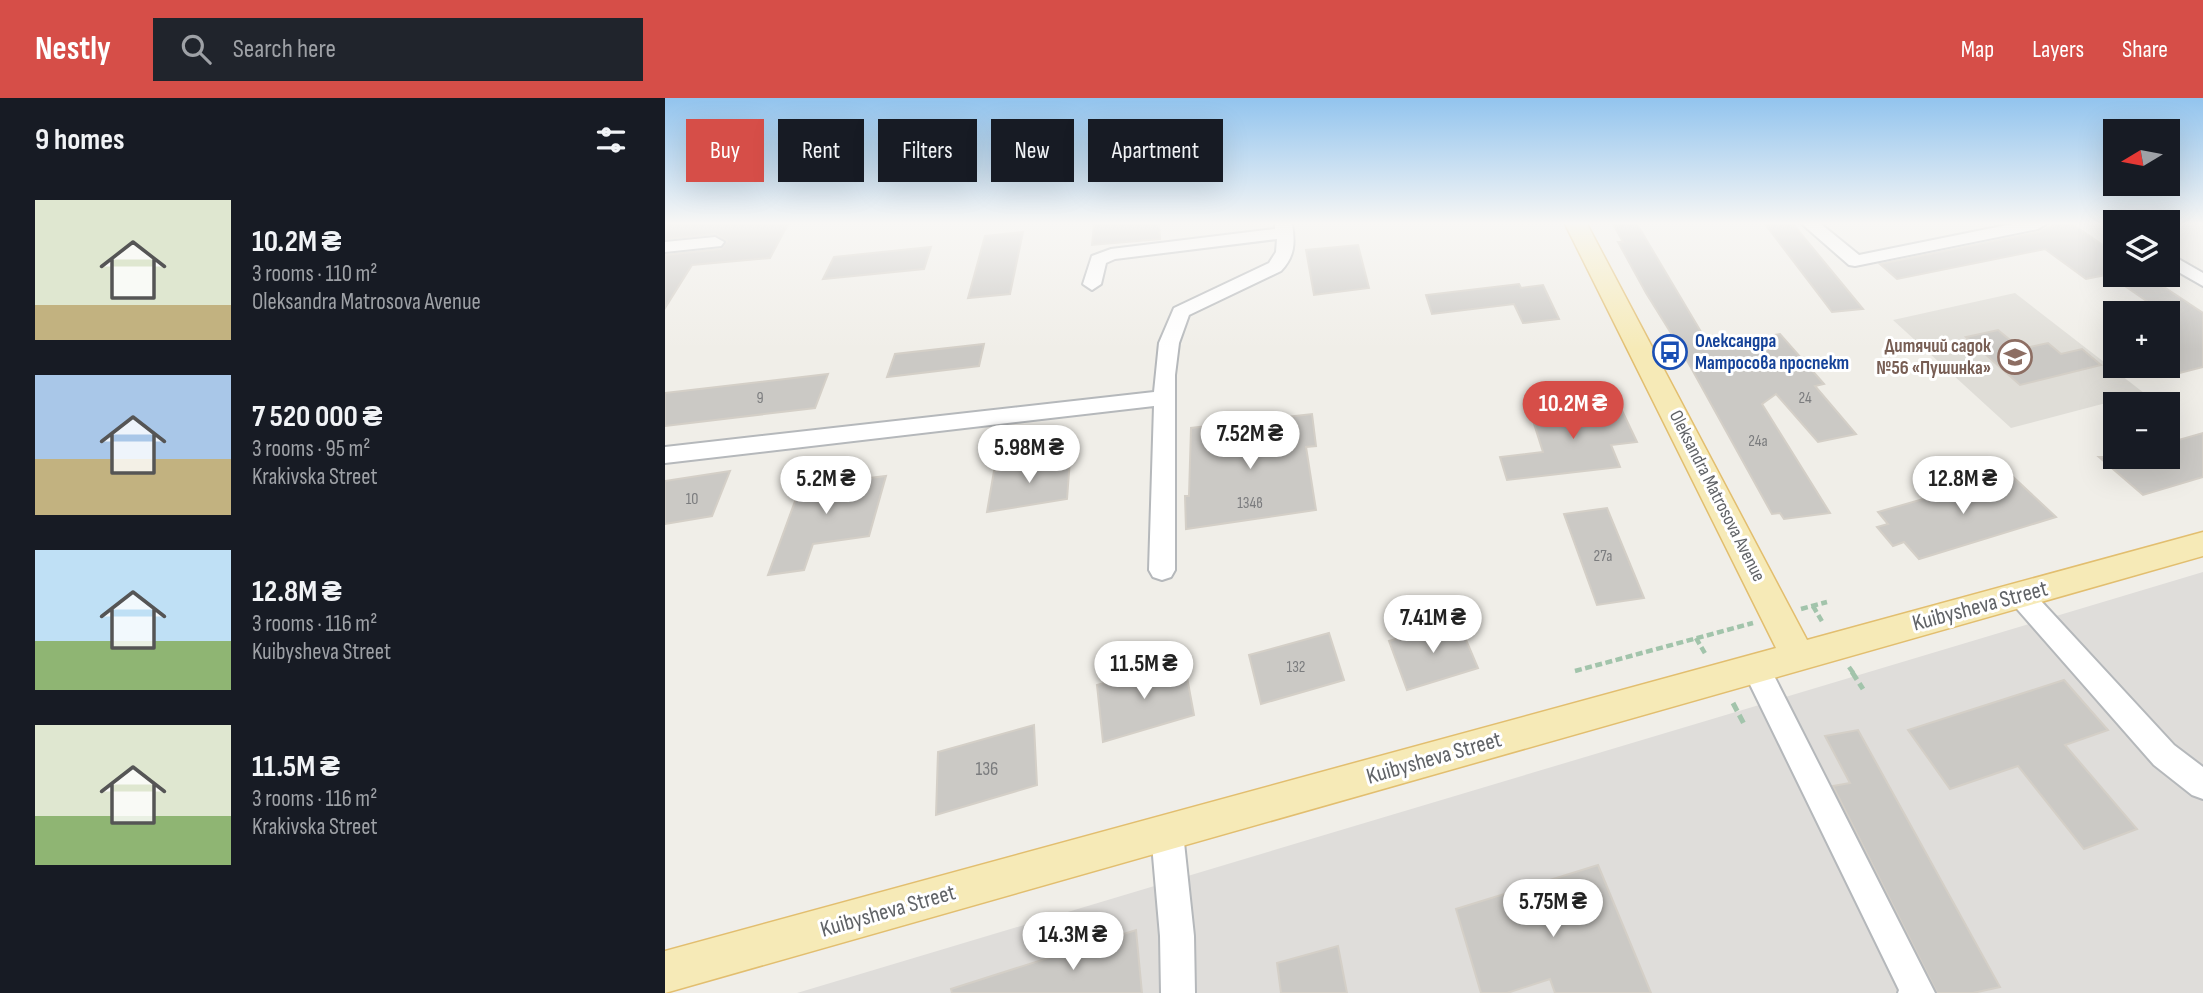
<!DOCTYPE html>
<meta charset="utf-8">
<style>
body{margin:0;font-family:"Sofia Sans Condensed",sans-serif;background:#20242c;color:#f1f3f6;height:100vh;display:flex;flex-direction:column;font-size:26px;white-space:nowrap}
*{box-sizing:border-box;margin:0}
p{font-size:23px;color:#9ea1a6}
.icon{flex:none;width:38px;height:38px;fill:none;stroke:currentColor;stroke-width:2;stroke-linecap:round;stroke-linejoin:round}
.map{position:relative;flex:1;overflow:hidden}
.details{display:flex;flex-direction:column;background:#171b24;width:665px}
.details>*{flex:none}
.banner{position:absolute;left:21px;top:21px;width:665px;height:63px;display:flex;gap:14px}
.needle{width:46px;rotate:260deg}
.controls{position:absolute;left:1438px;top:21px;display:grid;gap:14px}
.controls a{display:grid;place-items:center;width:77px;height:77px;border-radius:0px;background:#171b24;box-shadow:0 7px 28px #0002;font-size:35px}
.price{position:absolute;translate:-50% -60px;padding:0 16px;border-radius:24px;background:#fff;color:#222;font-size:23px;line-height:46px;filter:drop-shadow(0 2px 4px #0008)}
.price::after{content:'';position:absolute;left:50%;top:42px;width:21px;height:16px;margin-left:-10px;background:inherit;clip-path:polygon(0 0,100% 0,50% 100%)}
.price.active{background:#d64e48;color:#fff}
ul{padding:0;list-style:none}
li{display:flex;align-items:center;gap:21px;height:175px;padding:0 35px}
li span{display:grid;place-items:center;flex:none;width:196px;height:140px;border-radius:0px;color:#555}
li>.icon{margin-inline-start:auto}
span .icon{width:84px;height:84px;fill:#fffc;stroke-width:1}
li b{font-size:30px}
h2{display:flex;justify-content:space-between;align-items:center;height:84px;padding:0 35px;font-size:30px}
.chip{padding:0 24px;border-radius:0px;background:#171b24;box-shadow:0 7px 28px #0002;font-size:24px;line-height:63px}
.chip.active{background:#d64e48;color:#fff}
header{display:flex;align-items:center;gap:42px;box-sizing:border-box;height:98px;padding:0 35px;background:#d64e48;color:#fff}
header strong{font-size:33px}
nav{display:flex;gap:38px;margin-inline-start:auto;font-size:24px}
.search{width:490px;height:63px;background:#20242c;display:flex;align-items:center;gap:18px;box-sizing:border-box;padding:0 24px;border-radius:0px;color:#9ea1a6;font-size:26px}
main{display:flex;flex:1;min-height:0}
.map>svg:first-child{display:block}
</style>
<header>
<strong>Nestly</strong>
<div class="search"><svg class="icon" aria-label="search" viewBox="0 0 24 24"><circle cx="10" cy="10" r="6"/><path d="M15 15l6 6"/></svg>Search here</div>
<nav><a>Map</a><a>Layers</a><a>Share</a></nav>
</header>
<main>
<section class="details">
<h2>9 homes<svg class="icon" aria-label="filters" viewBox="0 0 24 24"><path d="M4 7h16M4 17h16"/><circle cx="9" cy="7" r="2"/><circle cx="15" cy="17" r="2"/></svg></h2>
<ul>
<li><span style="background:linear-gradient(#dfe7d0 75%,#c2b280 0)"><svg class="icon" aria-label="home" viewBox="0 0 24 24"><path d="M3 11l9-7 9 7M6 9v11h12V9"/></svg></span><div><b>10.2M ₴</b><p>3 rooms · 110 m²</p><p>Oleksandra Matrosova Avenue</p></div></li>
<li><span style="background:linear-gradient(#a9c7e8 60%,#c2b280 0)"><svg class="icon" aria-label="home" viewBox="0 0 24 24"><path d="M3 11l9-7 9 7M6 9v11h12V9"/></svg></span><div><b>7 520 000 ₴</b><p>3 rooms · 95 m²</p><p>Krakivska Street</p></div></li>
<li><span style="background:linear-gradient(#bfe0f5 65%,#8fb573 0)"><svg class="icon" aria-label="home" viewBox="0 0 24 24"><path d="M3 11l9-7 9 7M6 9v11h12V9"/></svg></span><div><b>12.8M ₴</b><p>3 rooms · 116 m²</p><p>Kuibysheva Street</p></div></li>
<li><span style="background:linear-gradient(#dfe7d0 65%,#8fb573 0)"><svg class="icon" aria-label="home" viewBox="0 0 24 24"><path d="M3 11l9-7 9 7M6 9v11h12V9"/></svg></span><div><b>11.5M ₴</b><p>3 rooms · 116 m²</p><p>Krakivska Street</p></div></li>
</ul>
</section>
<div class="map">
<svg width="1538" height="895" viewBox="0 0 1538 895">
<rect width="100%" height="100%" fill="#f0eee8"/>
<path fill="#dfddda" d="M 1538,474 L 1538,895 L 132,895 Z"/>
<path fill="#dfddd7" d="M 1350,195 L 1479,295 L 1346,330 L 1228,222 Z"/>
<g fill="#cbc9c5" stroke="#d4cfc7" stroke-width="2">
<path d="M 0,126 L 123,126 L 105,160 L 27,167 L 0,210 L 0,157 L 56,151 L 62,143 L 50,136 L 0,141 Z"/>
<path d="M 429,126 L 494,126 L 495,141 L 427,147 Z"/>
<path d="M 948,126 L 972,126 L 1045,249 L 1115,236 L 1159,286 L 1150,288 L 1191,336 L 1153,344 L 1111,296 L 1097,306 L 1165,415 L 1119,421 L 1115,415 L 1107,416 L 1014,248 L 981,195 L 953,144 L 958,144 Z"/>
<path d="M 1100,126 L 1128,126 L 1198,211 L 1167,214 Z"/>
<path d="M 1392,126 L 1407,126 L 1451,156 L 1451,175 L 1421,181 L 1380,151 L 1232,181 L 1215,166 L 1374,134 Z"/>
<path d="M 358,134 L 345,196 L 303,200 L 320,138 Z"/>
<path d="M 693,147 L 704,190 L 649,197 L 641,152 Z"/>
<path d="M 266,149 L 259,171 L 158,181 L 169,159 Z"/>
<path d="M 1444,177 L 1481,177 L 1538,215 L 1538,269 L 1503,278 L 1503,215 L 1499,215 Z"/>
<path d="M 854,186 L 856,190 L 878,187 L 894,221 L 858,225 L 849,206 L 767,216 L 761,197 Z"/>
<path d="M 1333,232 L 1356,251 L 1383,245 L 1396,256 L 1417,251 L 1436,267 L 1355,287 L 1301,239 Z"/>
<path d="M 319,246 L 314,268 L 222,279 L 230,256 Z"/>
<path d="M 163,276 L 150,310 L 0,328 L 0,295 Z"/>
<path d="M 951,300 L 972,344 L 946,347 L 955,369 L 842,382 L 835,359 L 878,354 L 865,313 L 932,306 L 930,302 Z"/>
<path d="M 647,316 L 651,348 L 641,349 L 651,412 L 521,431 L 520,398 L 524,398 L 526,330 Z"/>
<path d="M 1538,335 L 1538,379 L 1478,397 L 1434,359 L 1503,359 L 1503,345 Z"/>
<path d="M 405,361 L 402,401 L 322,414 L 329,373 Z"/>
<path d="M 176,371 L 171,384 L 221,378 L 204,438 L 148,446 L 139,472 L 103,477 L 140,376 Z"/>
<path d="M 65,373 L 47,418 L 0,426 L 0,383 Z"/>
<path d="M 1345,376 L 1391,419 L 1254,461 L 1239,444 L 1228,448 L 1212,429 L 1223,426 L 1213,414 Z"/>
<path d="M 942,410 L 979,500 L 932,507 L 899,416 Z"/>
<path d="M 793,523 L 813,570 L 742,592 L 724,543 Z"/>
<path d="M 664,535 L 679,582 L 596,606 L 584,557 Z"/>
<path d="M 519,563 L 529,617 L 438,644 L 432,587 Z"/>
<path d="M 1399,582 L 1443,632 L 1400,647 L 1472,731 L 1419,751 L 1353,668 L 1285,691 L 1243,632 Z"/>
<path d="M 369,627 L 372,687 L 271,717 L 273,654 Z"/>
<path d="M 1193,632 L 1335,889 L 1308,895 L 1272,895 L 1168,688 L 1185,685 L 1160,638 Z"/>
<path d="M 933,767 L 986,895 L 890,895 L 885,881 L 842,895 L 816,895 L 791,811 Z"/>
<path d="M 471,832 L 477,895 L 287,895 L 286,891 Z"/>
<path d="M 673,848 L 682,895 L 616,895 L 612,865 Z"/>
</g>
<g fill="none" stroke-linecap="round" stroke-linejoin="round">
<g stroke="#b5b8bb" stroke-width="4">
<g id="minor">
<path d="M 610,126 L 627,126 C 630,145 630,158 616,173 L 524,217 L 514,245 L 510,277 L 510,472 L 506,479 L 497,482 L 488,479 L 484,472 L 489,308 L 0,365 L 0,349 L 489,294 L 494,245 L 509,210 L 604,165 L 611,154 L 612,141 L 450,161 L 441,165 L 436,186 L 427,192 L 418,186 L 427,158 L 446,151 L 610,131 Z"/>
<path d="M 1137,126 L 1156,126 L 1194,157 L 1347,126 L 1381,126 L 1373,131 L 1190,168 L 1184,167 Z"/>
<path d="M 50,139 L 59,144 L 56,148 L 0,154 L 0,144 Z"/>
<path d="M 1503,155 L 1538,175 L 1538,188 L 1503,168 Z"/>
<path d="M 1355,487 L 1364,490 L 1509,647 L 1538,669 L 1538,701 L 1527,697 L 1489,667 L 1346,504 L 1342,497 L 1346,490 Z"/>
<path d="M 1091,558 L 1101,562 L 1270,895 L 1233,895 L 1234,892 L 1077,570 L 1081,562 Z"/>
<path d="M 502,720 L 513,724 L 518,735 L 529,838 L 530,895 L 496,895 L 495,838 L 486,735 L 491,724 Z"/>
</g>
</g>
<g stroke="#e2be6f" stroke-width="3">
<path id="major" d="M 900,126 L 922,126 L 1142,542 L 1538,434 L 1538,458 L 0,895 L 0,853 L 1111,550 Z"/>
</g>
<g stroke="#a2c4ab" stroke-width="4.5" stroke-dasharray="7 3.5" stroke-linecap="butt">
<path d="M 1148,508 L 1158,525"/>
<path d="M 1136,511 L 1162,504"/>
<path d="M 1031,540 L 1041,557"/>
<path d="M 1184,569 L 1189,576"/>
<path d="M 910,573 L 1088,525"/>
</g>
<g stroke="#a2c4ab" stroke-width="5" stroke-dasharray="9 4.5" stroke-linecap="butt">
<path d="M 1187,574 L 1198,591"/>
<path d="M 1068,605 L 1080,628"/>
</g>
<use href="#minor" fill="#fff" fill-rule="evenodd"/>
<use href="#major" fill="#f6eab7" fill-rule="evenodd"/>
</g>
<linearGradient id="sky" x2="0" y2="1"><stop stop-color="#92c4ee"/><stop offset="0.5" stop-color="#f8f7f5"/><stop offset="1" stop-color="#f8f7f5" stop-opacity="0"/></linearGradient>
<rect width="1538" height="251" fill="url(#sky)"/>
<defs>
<g id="bus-ring" transform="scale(1.75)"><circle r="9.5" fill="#fff" stroke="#1a4fb4" stroke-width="1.5"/><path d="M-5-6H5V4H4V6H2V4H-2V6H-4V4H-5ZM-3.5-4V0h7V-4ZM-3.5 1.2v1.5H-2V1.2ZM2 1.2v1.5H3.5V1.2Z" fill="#1a4fb4"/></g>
<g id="school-ring" transform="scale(1.75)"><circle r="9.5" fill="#fff" stroke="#8d6e63" stroke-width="1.5"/><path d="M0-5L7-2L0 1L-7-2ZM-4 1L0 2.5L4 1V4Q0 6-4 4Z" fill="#8d6e63"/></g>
</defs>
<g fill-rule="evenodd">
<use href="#bus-ring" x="1005" y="254"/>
<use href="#school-ring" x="1350" y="259"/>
</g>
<g text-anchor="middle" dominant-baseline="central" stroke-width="6" stroke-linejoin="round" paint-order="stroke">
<g font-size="16" fill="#7b7c7e">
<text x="95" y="300">9</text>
<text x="1140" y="300">24</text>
<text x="1093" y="343">24а</text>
<text x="27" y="401">10</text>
<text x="585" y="405">134в</text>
<text x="938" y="458">27а</text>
<text x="631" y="569">132</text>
</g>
<g font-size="19" font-weight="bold" fill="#164399" stroke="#fff" text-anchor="start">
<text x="1030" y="243">Олександра<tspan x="1030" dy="22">Матросова проспект</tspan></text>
</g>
<g font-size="19" font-weight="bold" fill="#785e54" stroke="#fff" text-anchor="end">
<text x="1326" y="248">Дитячий садок<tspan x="1326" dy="22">№56 «Пушинка»</tspan></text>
</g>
<g font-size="19" fill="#606367" stroke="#fff">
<text transform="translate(1052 398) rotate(63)">Oleksandra Matrosova Avenue</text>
</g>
<g font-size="19" fill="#7b7c7e">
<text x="322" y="671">136</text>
</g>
<g font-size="23" fill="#606367" stroke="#fff">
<text transform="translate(1315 508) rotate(-15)">Kuibysheva Street</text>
<text transform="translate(769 660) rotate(-16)">Kuibysheva Street</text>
<text transform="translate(223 813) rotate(-16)">Kuibysheva Street</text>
</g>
</g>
</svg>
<div class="controls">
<a><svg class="needle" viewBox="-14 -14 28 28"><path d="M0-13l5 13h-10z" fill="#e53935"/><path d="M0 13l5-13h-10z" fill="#9ea1a6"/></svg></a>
<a><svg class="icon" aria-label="layers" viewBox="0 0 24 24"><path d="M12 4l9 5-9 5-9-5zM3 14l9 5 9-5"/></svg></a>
<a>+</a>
<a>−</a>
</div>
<b class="price active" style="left:908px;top:343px">10.2M ₴</b>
<b class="price" style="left:585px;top:373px">7.52M ₴</b>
<b class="price" style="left:364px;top:387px">5.98M ₴</b>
<b class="price" style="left:161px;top:418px">5.2M ₴</b>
<b class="price" style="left:1298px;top:418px">12.8M ₴</b>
<b class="price" style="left:768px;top:557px">7.41M ₴</b>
<b class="price" style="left:479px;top:603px">11.5M ₴</b>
<b class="price" style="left:888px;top:841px">5.75M ₴</b>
<b class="price" style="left:408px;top:874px">14.3M ₴</b>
<div class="banner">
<a class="chip active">Buy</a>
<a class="chip">Rent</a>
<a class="chip">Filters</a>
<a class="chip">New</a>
<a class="chip">Apartment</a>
</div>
</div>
</main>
